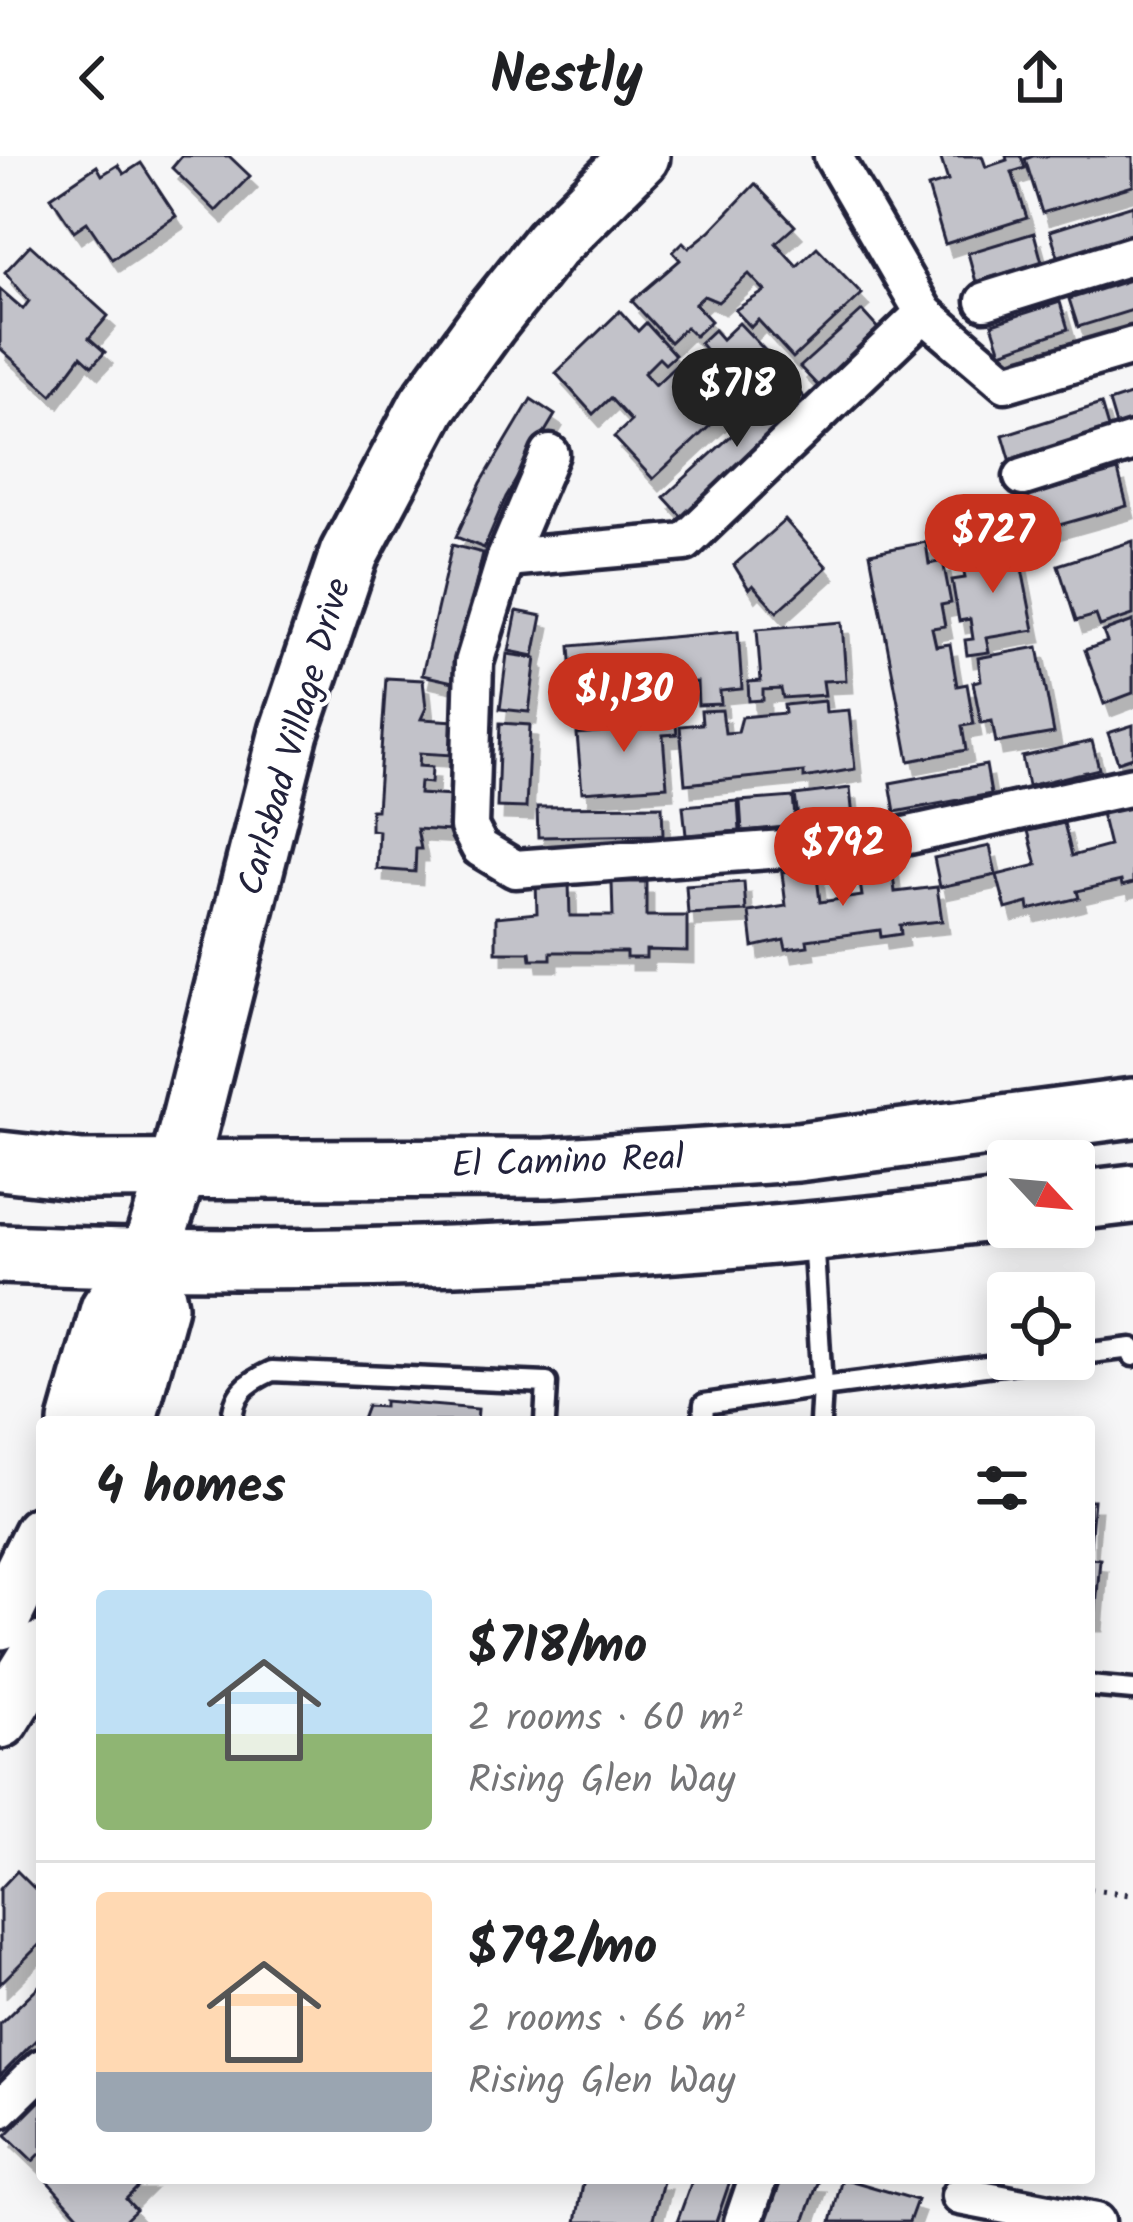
<!DOCTYPE html>
<meta charset="utf-8">
<style>
body{margin:0;font-family:Kalam,sans-serif;background:#f6f6f6;color:#202124;height:100vh;display:flex;flex-direction:column;font-size:45px;white-space:nowrap}
*{box-sizing:border-box;margin:0}
p{font-size:39px;color:#757577}
.icon{flex:none;width:66px;height:66px;fill:none;stroke:currentColor;stroke-width:2;stroke-linecap:round;stroke-linejoin:round}
.map{position:relative;flex:1;overflow:hidden}
.side{position:absolute;left:36px;top:1260px;width:1059px;height:768px;display:flex;flex-direction:column;background:#fff;border-radius:12px;box-shadow:0 6px 30px #0003}
.side>*{flex:none}
.needle{width:78px;rotate:116deg}
.tools{position:absolute;left:987px;top:984px;display:grid;gap:24px}
.tools a{display:grid;place-items:center;width:108px;height:108px;border-radius:12px;background:#fff;box-shadow:0 6px 30px #0003;font-size:60px}
.price{position:absolute;translate:-50% -102px;padding:0 27px;border-radius:42px;background:#c8321e;color:#fff;font-size:39px;line-height:78px;filter:drop-shadow(0 3px 6px #0008)}
.price::after{content:'';position:absolute;left:50%;top:72px;width:36px;height:27px;margin-left:-18px;background:inherit;clip-path:polygon(0 0,100% 0,50% 100%)}
.price.current{background:#222;color:#fff}
ul{padding:0;list-style:none}
li{display:flex;align-items:center;gap:36px;height:300px;padding:0 60px}
li+li{border-top:3px solid #e0e0e0}
li span{display:grid;place-items:center;flex:none;width:336px;height:240px;border-radius:12px;color:#555}
li>.icon{margin-inline-start:auto}
span .icon{width:144px;height:144px;fill:#fffc;stroke-width:1}
li b{font-size:51px}
h2{display:flex;justify-content:space-between;align-items:center;height:144px;padding:0 60px;font-size:51px}
header{display:flex;justify-content:space-between;align-items:center;height:156px;padding:0 60px;background:#fff;font-size:54px;font-weight:700}
.map>svg:first-child{display:block}
</style>
<header><svg class="icon" aria-label="back" viewBox="0 0 24 24"><path d="M15 5l-7 7 7 7"/></svg>Nestly<svg class="icon" aria-label="share" viewBox="0 0 24 24"><path d="M12 15V3M7 8l5-5 5 5M5 13v7h14v-7"/></svg></header>
<div class="map">
<svg width="1133" height="2066" viewBox="0 0 1133 2066">
<defs>
<filter id="shadow"><feDropShadow dx="7" dy="12" stdDeviation="0" flood-color="#0004"/></filter>
</defs>
<rect width="100%" height="100%" fill="#f6f6f7"/>
<filter id="ink" filterUnits="userSpaceOnUse"><feTurbulence type="fractalNoise" baseFrequency=".00833" numOctaves="2"/><feDisplacementMap in="SourceGraphic" scale="24" xChannelSelector="R" yChannelSelector="G"/><feConvolveMatrix kernelMatrix="1 2 1 2 8 2 1 2 1" color-interpolation-filters="sRGB"/></filter>
<g filter="url(#ink)">
<g fill="#c2c2c9" stroke="#22223b" stroke-width="3" filter="url(#shadow)">
<path d="M 229,0 L 250,20 L 216,55 L 172,12 L 182,0 Z"/>
<path d="M 940,0 L 982,0 L 986,11 L 1007,4 L 1006,0 L 1021,0 L 1025,12 L 1012,16 L 1027,62 L 945,88 L 928,31 L 948,25 Z"/>
<path d="M 1033,0 L 1133,0 L 1133,30 L 1042,57 L 1025,3 Z"/>
<path d="M 141,7 L 176,60 L 112,103 L 87,66 L 74,75 L 51,41 L 97,10 L 102,19 L 118,9 L 124,18 Z"/>
<path d="M 755,28 L 795,70 L 776,87 L 797,110 L 817,91 L 862,138 L 793,202 L 758,164 L 751,171 L 735,154 L 765,135 L 749,118 L 718,146 L 704,140 L 695,148 L 711,165 L 695,180 L 686,171 L 670,186 L 632,145 L 680,104 L 673,96 L 683,86 L 689,92 L 710,75 Z"/>
<path d="M 1133,49 L 1133,80 L 1059,103 L 1050,75 Z"/>
<path d="M 1034,77 L 1042,106 L 976,126 L 968,97 Z"/>
<path d="M 30,89 L 108,160 L 89,182 L 105,196 L 92,210 L 81,200 L 52,239 L 0,192 L 0,133 L 23,153 L 29,145 L 5,116 Z"/>
<path d="M 1133,123 L 1133,154 L 1078,171 L 1069,143 Z"/>
<path d="M 1060,146 L 1068,173 L 1001,196 L 992,168 Z"/>
<path d="M 620,155 L 638,175 L 646,167 L 675,199 L 665,208 L 659,202 L 644,217 L 655,229 L 686,200 L 701,215 L 714,204 L 700,187 L 714,174 L 722,183 L 739,167 L 777,207 L 653,323 L 614,281 L 631,265 L 610,242 L 593,258 L 556,217 Z"/>
<path d="M 862,155 L 882,177 L 821,233 L 800,211 Z"/>
<path d="M 790,226 L 810,248 L 684,363 L 664,341 Z"/>
<path d="M 1133,238 L 1133,268 L 1117,273 L 1109,246 Z"/>
<path d="M 531,243 L 555,259 L 506,341 L 484,392 L 456,381 L 481,327 Z"/>
<path d="M 1101,248 L 1109,275 L 1011,306 L 1003,279 Z"/>
<path d="M 1118,315 L 1127,350 L 1038,375 L 1028,340 Z"/>
<path d="M 785,364 L 827,411 L 777,456 L 753,429 L 749,433 L 734,409 Z"/>
<path d="M 1133,385 L 1133,459 L 1100,470 L 1096,459 L 1076,465 L 1058,409 Z"/>
<path d="M 926,386 L 929,408 L 943,405 L 951,447 L 941,449 L 945,470 L 932,472 L 936,490 L 950,488 L 957,530 L 967,528 L 974,568 L 962,570 L 966,594 L 909,605 L 870,397 Z"/>
<path d="M 1017,387 L 1034,474 L 986,482 L 989,496 L 967,499 L 965,484 L 973,483 L 970,463 L 959,465 L 952,424 L 965,422 L 961,401 Z"/>
<path d="M 452,389 L 483,397 L 453,526 L 422,519 Z"/>
<path d="M 517,455 L 542,460 L 534,500 L 509,495 Z"/>
<path d="M 1133,465 L 1133,537 L 1104,548 L 1085,494 L 1107,486 L 1103,476 Z"/>
<path d="M 842,466 L 846,524 L 823,525 L 825,539 L 783,542 L 781,533 L 763,534 L 763,544 L 749,545 L 748,526 L 761,525 L 757,473 Z"/>
<path d="M 738,475 L 742,533 L 720,535 L 721,548 L 698,549 L 697,526 L 678,527 L 679,544 L 638,546 L 638,555 L 597,557 L 596,547 L 574,548 L 570,490 Z"/>
<path d="M 1038,491 L 1054,577 L 996,587 L 992,565 L 981,567 L 973,526 L 981,524 L 978,502 Z"/>
<path d="M 507,498 L 536,502 L 529,556 L 500,553 Z"/>
<path d="M 386,522 L 423,524 L 426,552 L 421,563 L 455,565 L 453,599 L 420,597 L 419,610 L 432,611 L 431,627 L 420,626 L 419,638 L 453,640 L 451,675 L 417,673 L 421,693 L 416,693 L 415,716 L 377,713 L 379,675 L 371,674 L 371,654 L 377,654 Z"/>
<path d="M 825,545 L 826,556 L 849,554 L 855,613 L 804,622 L 804,616 L 685,628 L 680,570 L 702,568 L 701,555 L 722,554 L 725,577 L 738,576 L 742,561 L 785,557 L 784,549 Z"/>
<path d="M 639,560 L 639,569 L 675,560 L 677,578 L 663,579 L 667,630 L 582,636 L 577,578 L 599,576 L 598,564 Z"/>
<path d="M 500,567 L 530,569 L 526,652 L 497,651 Z"/>
<path d="M 1133,569 L 1133,601 L 1118,606 L 1108,577 Z"/>
<path d="M 1092,585 L 1099,613 L 1028,630 L 1022,601 Z"/>
<path d="M 986,609 L 991,638 L 895,656 L 890,627 Z"/>
<path d="M 850,632 L 853,662 L 799,669 L 795,639 Z"/>
<path d="M 793,641 L 796,670 L 742,675 L 740,645 Z"/>
<path d="M 738,645 L 740,675 L 686,679 L 683,650 Z"/>
<path d="M 1133,649 L 1133,727 L 1122,730 L 1121,725 L 1077,735 L 1079,742 L 1029,754 L 1028,747 L 1006,753 L 997,719 L 1037,709 L 1028,675 L 1064,667 L 1072,700 L 1109,690 L 1101,657 Z"/>
<path d="M 662,650 L 663,679 L 538,681 L 537,651 Z"/>
<path d="M 990,690 L 996,719 L 940,731 L 934,702 Z"/>
<path d="M 891,703 L 895,736 L 937,731 L 942,765 L 900,769 L 901,778 L 881,781 L 880,774 L 807,784 L 808,790 L 786,793 L 784,784 L 753,791 L 749,756 L 786,750 L 782,717 L 816,712 L 820,746 L 862,740 L 857,707 Z"/>
<path d="M 536,726 L 569,726 L 570,760 L 613,760 L 612,726 L 646,726 L 646,760 L 687,760 L 687,795 L 646,794 L 646,802 L 626,802 L 626,796 L 551,796 L 551,803 L 531,803 L 530,796 L 496,796 L 496,761 L 537,757 Z"/>
<path d="M 744,726 L 746,755 L 688,758 L 686,730 Z"/>
<path d="M 384,1245 L 478,1253 L 477,1266 L 361,1266 L 367,1250 L 384,1251 Z"/>
<path d="M 1089,1344 L 1094,1344 L 1089,1402 L 1100,1403 L 1095,1463 L 1089,1463 Z"/>
<path d="M 17,1715 L 42,1740 L 42,1786 L 0,1828 L 0,1733 Z"/>
<path d="M 42,1827 L 42,1878 L 0,1920 L 0,1868 Z"/>
<path d="M 42,1943 L 42,1996 L 33,2005 L 6,1979 Z"/>
<path d="M 53,2022 L 147,2022 L 126,2043 L 136,2054 L 123,2066 L 84,2066 L 48,2026 Z"/>
<path d="M 584,2022 L 664,2022 L 652,2066 L 576,2066 Z"/>
<path d="M 693,2022 L 731,2022 L 716,2066 L 677,2066 Z"/>
<path d="M 782,2022 L 819,2024 L 804,2066 L 766,2066 Z"/>
<path d="M 842,2022 L 917,2044 L 909,2066 L 831,2066 Z"/>
</g>
<g fill="none" stroke-linecap="round" stroke-linejoin="round">
<g stroke="#22223b" stroke-width="27">
<g id="service">
<path d="M 1074,1199 L 1132,1192 L 1133,1200"/>
<path d="M 232,1266 C 233,1237 246,1227 272,1215 L 547,1227 L 545,1266"/>
<path d="M 703,1266 L 704,1248 L 822,1231 L 813,1079"/>
<path d="M 820,1266 L 822,1231 L 1041,1203"/>
<path d="M 1089,1530 L 1133,1534"/>
</g>
</g>
<g stroke="#22223b" stroke-width="45">
<g id="minor">
<path d="M 985,145 L 1133,99"/>
<path d="M 924,157 L 1006,227 L 1133,190"/>
<path d="M 550,298 L 506,402 L 474,507 L 469,671 L 480,692 L 515,713 L 877,686 L 1133,630"/>
<path d="M 1023,321 L 1133,286"/>
<path d="M 506,402 L 685,386 L 924,157 L 833,0"/>
<path d="M 0,1953 L 42,1912"/>
<path d="M 960,2040 L 1096,2066"/>
<path d="M 743,2066 L 758,2022"/>
</g>
</g>
<g stroke="#22223b" stroke-width="66">
<g id="primary">
<path d="M 0,1005 L 82,1014 L 547,1012 L 797,996 L 1133,952"/>
<path d="M 1074,1045 L 1133,1038"/>
<path d="M 0,1098 C 337,1112 673,1096 1008,1054"/>
<path d="M 78,1266 L 110,1153 L 148,1104 L 178,1014 L 289,576 L 349,398 L 428,249 L 487,168 L 551,88 L 640,0"/>
<path d="M 126,1266 L 158,1150 L 148,1104"/>
<path d="M 0,1464 L 42,1379"/>
<path d="M 0,1563 L 42,1495"/>
</g>
</g>
<path stroke="#22223b" stroke-width="6" stroke-dasharray="3 9" stroke-linecap="butt" d="M 1089,1733 L 1133,1739"/>
<use href="#service" stroke="#fff" stroke-width="18"/>
<use href="#minor" stroke="#fff" stroke-width="36"/>
<use href="#primary" stroke="#fff" stroke-width="57"/>
</g>
</g>
<g text-anchor="middle" dominant-baseline="central" stroke-width="9" stroke-linejoin="round" paint-order="stroke">
<g font-size="36" fill="#22223b" stroke="#fff">
<text transform="translate(296 581) rotate(-74)">Carlsbad Village Drive</text>
<text transform="translate(568 1007) rotate(-2)">El Camino Real</text>
</g>
</g>
</svg>
<div class="tools">
<a><svg class="needle" viewBox="-14 -14 28 28"><path d="M0-13l5 13h-10z" fill="#e53935"/><path d="M0 13l5-13h-10z" fill="#757577"/></svg></a>
<a><svg class="icon" aria-label="locate" viewBox="0 0 24 24"><circle cx="12" cy="12" r="6"/><path d="M12 2v4M12 18v4M2 12h4M18 12h4"/></svg></a>
</div>
<b class="price current" style="left:737px;top:294px">$718</b>
<b class="price" style="left:993px;top:440px">$727</b>
<b class="price" style="left:624px;top:599px">$1,130</b>
<b class="price" style="left:843px;top:753px">$792</b>
<section class="side">
<h2>4 homes<svg class="icon" aria-label="filters" viewBox="0 0 24 24"><path d="M4 7h16M4 17h16"/><circle cx="9" cy="7" r="2"/><circle cx="15" cy="17" r="2"/></svg></h2>
<ul>
<li><span style="background:linear-gradient(#bfe0f5 60%,#8fb573 0)"><svg class="icon" aria-label="home" viewBox="0 0 24 24"><path d="M3 11l9-7 9 7M6 9v11h12V9"/></svg></span><div><b>$718/mo</b><p>2 rooms · 60 m²</p><p>Rising Glen Way</p></div></li>
<li><span style="background:linear-gradient(#ffd9b3 75%,#9aa5b1 0)"><svg class="icon" aria-label="home" viewBox="0 0 24 24"><path d="M3 11l9-7 9 7M6 9v11h12V9"/></svg></span><div><b>$792/mo</b><p>2 rooms · 66 m²</p><p>Rising Glen Way</p></div></li>
</ul>
</section>
</div>
